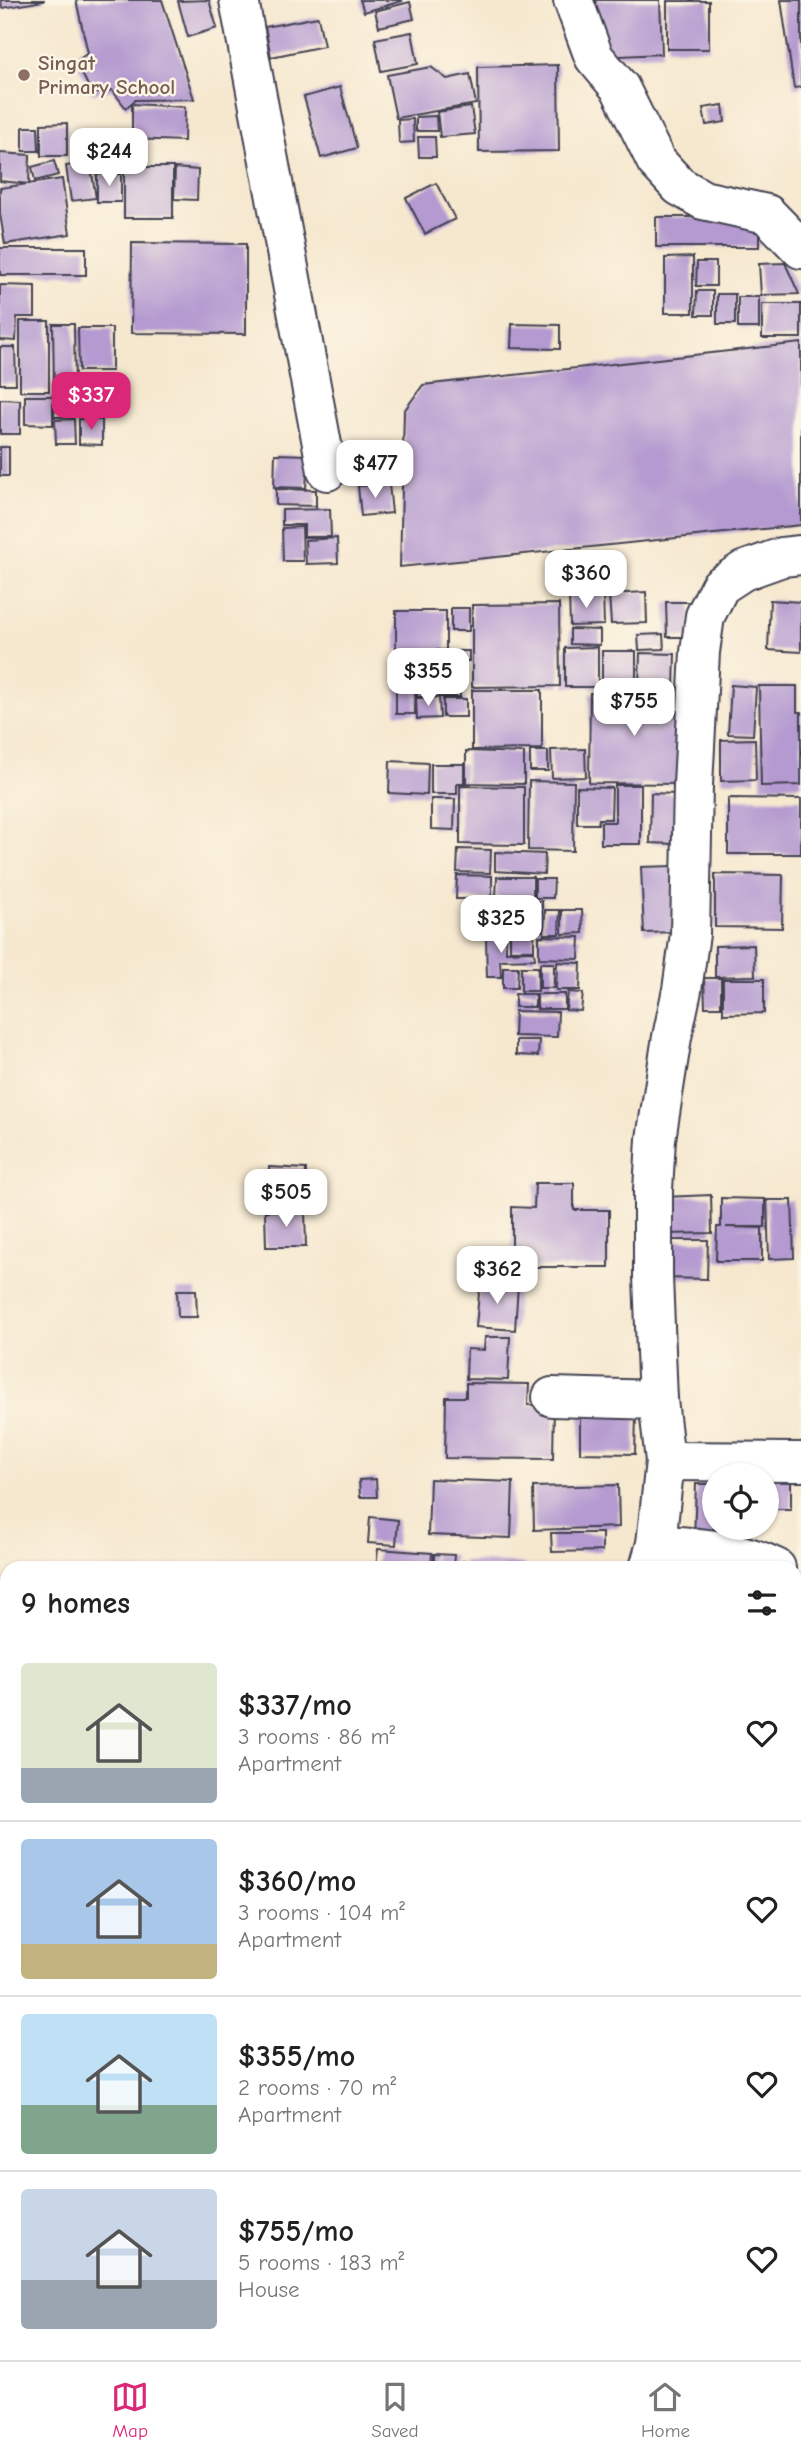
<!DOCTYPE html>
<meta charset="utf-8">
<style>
body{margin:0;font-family:"Comic Neue",sans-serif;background:#f2f2f2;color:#222;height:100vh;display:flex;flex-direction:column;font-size:26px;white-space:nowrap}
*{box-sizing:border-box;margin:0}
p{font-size:23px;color:#767676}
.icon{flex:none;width:38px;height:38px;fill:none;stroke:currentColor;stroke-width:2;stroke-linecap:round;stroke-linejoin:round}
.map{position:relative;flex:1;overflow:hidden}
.sheet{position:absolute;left:0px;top:1561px;width:802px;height:800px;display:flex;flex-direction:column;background:#fff;border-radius:21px 21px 0 0;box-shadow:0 2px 5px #0004}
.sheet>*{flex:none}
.tools{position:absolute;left:702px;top:1463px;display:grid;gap:14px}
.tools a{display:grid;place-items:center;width:77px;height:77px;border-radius:50%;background:#fff;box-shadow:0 2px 5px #0004;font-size:35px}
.price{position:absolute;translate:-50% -60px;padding:0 16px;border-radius:14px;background:#fff;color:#222;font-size:23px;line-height:46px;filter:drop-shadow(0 2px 4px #0008)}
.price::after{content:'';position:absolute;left:50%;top:42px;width:21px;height:16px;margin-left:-10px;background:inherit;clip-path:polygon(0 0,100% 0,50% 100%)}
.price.active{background:#db2777;color:#fff}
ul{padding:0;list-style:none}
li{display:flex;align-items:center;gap:21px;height:175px;padding:0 21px}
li+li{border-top:2px solid #e0e0e0}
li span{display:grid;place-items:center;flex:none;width:196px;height:140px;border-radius:7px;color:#555}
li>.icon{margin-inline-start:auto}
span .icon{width:84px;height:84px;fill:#fffc;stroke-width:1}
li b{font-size:30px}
h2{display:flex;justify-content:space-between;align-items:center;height:84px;padding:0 21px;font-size:30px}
.menu{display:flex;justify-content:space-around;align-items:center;height:98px;border-top:2px solid #e0e0e0;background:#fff;font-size:19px;color:#767676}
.menu a{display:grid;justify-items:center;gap:4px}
.menu .active{color:#db2777}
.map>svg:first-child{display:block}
</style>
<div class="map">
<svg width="801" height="2360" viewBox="0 0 801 2360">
<rect width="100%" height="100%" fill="#fcf5e5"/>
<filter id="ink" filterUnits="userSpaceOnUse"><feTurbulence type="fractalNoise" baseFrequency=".0143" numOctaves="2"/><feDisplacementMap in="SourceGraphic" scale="14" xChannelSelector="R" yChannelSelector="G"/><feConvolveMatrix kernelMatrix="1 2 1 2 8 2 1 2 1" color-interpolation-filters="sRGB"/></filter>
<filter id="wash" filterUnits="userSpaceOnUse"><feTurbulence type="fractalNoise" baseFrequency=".00686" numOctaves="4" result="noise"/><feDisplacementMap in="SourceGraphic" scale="28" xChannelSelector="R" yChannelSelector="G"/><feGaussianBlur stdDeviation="1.57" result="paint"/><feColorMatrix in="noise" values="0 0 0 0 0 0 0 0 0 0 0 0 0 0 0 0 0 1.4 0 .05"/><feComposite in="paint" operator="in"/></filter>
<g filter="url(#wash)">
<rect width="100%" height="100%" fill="#f6e8cf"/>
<g id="blocks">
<g fill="#b49ad0">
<path d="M 1,0 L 44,0 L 44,1 L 2,8 Z"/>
<path d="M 76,0 L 162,0 L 194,99 L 135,100 L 126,108 L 112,90 L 92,94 L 76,61 L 88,53 Z"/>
<path d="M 209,0 L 217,28 L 188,37 L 178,1 Z"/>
<path d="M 360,0 L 401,0 L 402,1 L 364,12 Z"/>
<path d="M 596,0 L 660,0 L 662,54 L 599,57 Z"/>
<path d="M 781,0 L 801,0 L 801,87 L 794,88 Z"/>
<rect x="667" y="1" width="42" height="48"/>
<path d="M 410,2 L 414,19 L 379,27 L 375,11 Z"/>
<path d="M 318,17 L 324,46 L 271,57 L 265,27 Z"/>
<path d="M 412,32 L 418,64 L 381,71 L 375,39 Z"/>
<path d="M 558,65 L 559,151 L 479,152 L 478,67 Z"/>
<path d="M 431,67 L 447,79 L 470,74 L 476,104 L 396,118 L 387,75 Z"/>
<path d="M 340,87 L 357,148 L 321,158 L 304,97 Z"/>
<path d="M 132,104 L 185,107 L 184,141 L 132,139 Z"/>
<path d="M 723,105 L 725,122 L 706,125 L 703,108 Z"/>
<path d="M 471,107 L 475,134 L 440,137 L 437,112 Z"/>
<path d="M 436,116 L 437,131 L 416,131 L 416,117 Z"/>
<path d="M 413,119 L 414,142 L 399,143 L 398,120 Z"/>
<path d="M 67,123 L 67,156 L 41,156 L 41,124 Z"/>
<path d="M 23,127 L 38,127 L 39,151 L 23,151 Z"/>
<path d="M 418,137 L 435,137 L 436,157 L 419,157 Z"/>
<path d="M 0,153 L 30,155 L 29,184 L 0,181 Z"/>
<path d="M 54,161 L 58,175 L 35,181 L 32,167 Z"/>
<path d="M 90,162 L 96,198 L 71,201 L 66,166 Z"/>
<rect x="124" y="167" width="49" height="51"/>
<path d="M 175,168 L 198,170 L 197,200 L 174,199 Z"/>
<rect x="97" y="174" width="24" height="28"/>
<path d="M 62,179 L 70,234 L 5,244 L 0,214 L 0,188 Z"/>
<path d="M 436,183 L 455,219 L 425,234 L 406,198 Z"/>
<rect x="656" y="217" width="103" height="30"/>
<path d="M 132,243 L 246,244 L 246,334 L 131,333 Z"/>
<rect x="0" y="248" width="86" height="27"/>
<path d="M 693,257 L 693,313 L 665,313 L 665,258 Z"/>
<path d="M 697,262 L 716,262 L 716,286 L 696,286 Z"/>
<path d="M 785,263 L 799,294 L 761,295 L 759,264 Z"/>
<path d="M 0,285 L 35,286 L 35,317 L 17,317 L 16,341 L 0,340 Z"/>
<path d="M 697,291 L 713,291 L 713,315 L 696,315 Z"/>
<rect x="717" y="294" width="18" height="30"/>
<rect x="738" y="297" width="21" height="31"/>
<rect x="762" y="304" width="39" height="34"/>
<rect x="20" y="321" width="29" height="70"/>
<path d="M 53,324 L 74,324 L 75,389 L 54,390 Z"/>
<path d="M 512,324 L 560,325 L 560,349 L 511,348 Z"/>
<path d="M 78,328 L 112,328 L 112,371 L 79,371 Z"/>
<path d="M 801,343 L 801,525 L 400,567 L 404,411 L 423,385 Z"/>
<path d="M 0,347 L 15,347 L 16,384 L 0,384 Z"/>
<path d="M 56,392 L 73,393 L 73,417 L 54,417 Z"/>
<path d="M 25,396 L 53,396 L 53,425 L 25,424 Z"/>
<path d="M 0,399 L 20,400 L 20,434 L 0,434 Z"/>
<path d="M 74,419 L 75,444 L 56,444 L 55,420 Z"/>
<path d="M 79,419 L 102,420 L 102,445 L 79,444 Z"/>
<rect x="0" y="447" width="9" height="29"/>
<path d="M 275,454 L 308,455 L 306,488 L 274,487 Z"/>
<path d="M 389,484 L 392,513 L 361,516 L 358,486 Z"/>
<path d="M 276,489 L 316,490 L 316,506 L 276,505 Z"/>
<path d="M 330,509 L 331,537 L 304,537 L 304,525 L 282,525 L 282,510 Z"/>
<path d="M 302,527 L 303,561 L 283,561 L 282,528 Z"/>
<path d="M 337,538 L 338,563 L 306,564 L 305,540 Z"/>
<path d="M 646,592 L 647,623 L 611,624 L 609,594 Z"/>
<path d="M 603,593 L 604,625 L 570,626 L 569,594 Z"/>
<path d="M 770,600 L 801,602 L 801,652 L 768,650 Z"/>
<path d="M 666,602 L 691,602 L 691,637 L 667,637 Z"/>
<path d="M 559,604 L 560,686 L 472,687 L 472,605 Z"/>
<rect x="451" y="608" width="18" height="23"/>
<rect x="396" y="611" width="50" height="39"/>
<path d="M 570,629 L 600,630 L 600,645 L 570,644 Z"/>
<path d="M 663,634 L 664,649 L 639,650 L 638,635 Z"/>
<path d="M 598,647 L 598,687 L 565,687 L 565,648 Z"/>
<path d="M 439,651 L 469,651 L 469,661 L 440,661 Z"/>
<rect x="602" y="651" width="34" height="39"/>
<path d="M 640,653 L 675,654 L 674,687 L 639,684 Z"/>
<path d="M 396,654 L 437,655 L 437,673 L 428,672 L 427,677 L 416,676 L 415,714 L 396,714 Z"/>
<path d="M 440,664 L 460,664 L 460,697 L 417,697 L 416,680 L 430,680 L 430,674 L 441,674 Z"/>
<path d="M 731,685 L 756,687 L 753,735 L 728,734 Z"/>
<path d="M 759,686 L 797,686 L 797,712 L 801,712 L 801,785 L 761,786 Z"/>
<path d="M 472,690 L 542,690 L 542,749 L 472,750 Z"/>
<path d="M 590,693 L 679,693 L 679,784 L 589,783 Z"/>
<path d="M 439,697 L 440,718 L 417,719 L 416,698 Z"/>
<rect x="443" y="699" width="23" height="18"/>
<path d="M 755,739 L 756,780 L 721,781 L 721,740 Z"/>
<path d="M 585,749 L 586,777 L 552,778 L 551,750 Z"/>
<path d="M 466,751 L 524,753 L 524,784 L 466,783 Z"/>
<rect x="530" y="751" width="18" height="20"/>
<path d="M 390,761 L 428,763 L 427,795 L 389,793 Z"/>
<path d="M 431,764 L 464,764 L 464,784 L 457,784 L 457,794 L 431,794 Z"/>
<path d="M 529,781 L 574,782 L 573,851 L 528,850 Z"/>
<path d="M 615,785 L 641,785 L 641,844 L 601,844 L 601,822 L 615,822 Z"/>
<path d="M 460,786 L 524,787 L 524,845 L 460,844 Z"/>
<path d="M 577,787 L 612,788 L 611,819 L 599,819 L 598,824 L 577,824 Z"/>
<path d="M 651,793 L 677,794 L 675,844 L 650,843 Z"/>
<path d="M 728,798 L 801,799 L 801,854 L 728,854 Z"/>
<path d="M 431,799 L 455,799 L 454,830 L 431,829 Z"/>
<path d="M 458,849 L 491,850 L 490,873 L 457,872 Z"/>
<path d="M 495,852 L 545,854 L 544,874 L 495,871 Z"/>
<path d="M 675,866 L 677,932 L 644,933 L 641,867 Z"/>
<path d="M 715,874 L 783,875 L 782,928 L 715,927 Z"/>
<path d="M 457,875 L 492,876 L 492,899 L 456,899 Z"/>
<path d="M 497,877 L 533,877 L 533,898 L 496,897 Z"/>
<path d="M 535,879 L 554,879 L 553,898 L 535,898 Z"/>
<path d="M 503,900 L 542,901 L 542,931 L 503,931 Z"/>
<rect x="476" y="905" width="24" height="27"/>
<path d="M 545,910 L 560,910 L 559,934 L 544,934 Z"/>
<path d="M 562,910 L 582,910 L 583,933 L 562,934 Z"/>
<rect x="510" y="934" width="24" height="16"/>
<path d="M 506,936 L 506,952 L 534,951 L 535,959 L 500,960 L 501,977 L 487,977 L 486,937 Z"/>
<path d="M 539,936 L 580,937 L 579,959 L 539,958 Z"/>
<path d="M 754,945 L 755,976 L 715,977 L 715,946 Z"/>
<path d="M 557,962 L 581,963 L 580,990 L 556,990 Z"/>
<rect x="540" y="963" width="14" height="25"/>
<path d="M 503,967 L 518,967 L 517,988 L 503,988 Z"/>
<rect x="521" y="967" width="17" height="24"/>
<path d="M 704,978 L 721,978 L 721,1007 L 705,1007 Z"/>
<path d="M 723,979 L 764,979 L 764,1013 L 723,1014 Z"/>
<path d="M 568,992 L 583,993 L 581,1011 L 566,1010 Z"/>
<rect x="515" y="994" width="20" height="13"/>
<rect x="537" y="994" width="28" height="15"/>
<path d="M 515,1011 L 558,1012 L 557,1037 L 514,1036 Z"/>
<path d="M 516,1040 L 539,1040 L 538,1056 L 516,1055 Z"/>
<path d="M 269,1167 L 306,1169 L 305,1207 L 267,1205 Z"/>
<path d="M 535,1183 L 574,1183 L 574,1210 L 609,1210 L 609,1267 L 512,1267 L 512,1207 L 534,1208 Z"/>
<path d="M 711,1195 L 712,1233 L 664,1234 L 663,1197 Z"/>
<path d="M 721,1198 L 765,1199 L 765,1227 L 726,1227 L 762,1228 L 762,1261 L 716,1261 L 717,1227 L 721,1227 Z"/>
<path d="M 767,1200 L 792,1200 L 794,1258 L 769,1259 Z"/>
<path d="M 305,1210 L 306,1247 L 266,1247 L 265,1211 Z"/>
<path d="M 665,1240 L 708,1240 L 707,1279 L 665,1278 Z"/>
<path d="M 480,1282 L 518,1285 L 515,1330 L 476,1327 Z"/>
<path d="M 177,1290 L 196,1290 L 197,1317 L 178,1317 Z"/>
<path d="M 485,1337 L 510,1337 L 508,1380 L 466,1379 L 467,1349 L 484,1350 Z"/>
<path d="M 466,1383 L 529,1384 L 528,1405 L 554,1405 L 553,1459 L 445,1458 L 446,1397 L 466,1397 Z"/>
<path d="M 580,1412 L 636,1414 L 635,1454 L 580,1453 Z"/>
<path d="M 791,1466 L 791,1509 L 766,1509 L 766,1475 Z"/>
<path d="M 376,1479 L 377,1497 L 360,1497 L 359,1480 Z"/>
<path d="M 430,1479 L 513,1482 L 511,1538 L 428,1535 Z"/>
<path d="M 696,1484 L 714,1484 L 714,1528 L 741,1528 L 741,1542 L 694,1540 Z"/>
<path d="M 618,1485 L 619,1527 L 534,1530 L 533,1487 Z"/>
<path d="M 370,1517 L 398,1520 L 396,1545 L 368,1543 Z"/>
<path d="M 551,1533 L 602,1533 L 602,1551 L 552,1552 Z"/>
<path d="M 378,1549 L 432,1553 L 431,1568 L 376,1568 Z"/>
<path d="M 434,1554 L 454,1555 L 453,1568 L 434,1568 Z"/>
<path d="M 463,1561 L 525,1564 L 525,1568 L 462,1568 Z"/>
</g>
</g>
</g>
<g filter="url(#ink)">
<use href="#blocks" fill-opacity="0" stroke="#424051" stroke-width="2"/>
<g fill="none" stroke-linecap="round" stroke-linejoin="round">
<g stroke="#424051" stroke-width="42">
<g id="minor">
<path d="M 239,0 L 327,471"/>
<path d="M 573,0 L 594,57 L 620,88 L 656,161 L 679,186 L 703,200 L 767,214 L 801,249"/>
<path d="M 552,1397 L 658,1400"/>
<path d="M 665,1461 L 801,1462"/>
<path d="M 656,1544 C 698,1548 738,1549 776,1568"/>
<path d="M 649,1568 L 656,1544 L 665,1461 L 658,1400 L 653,1277 L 653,1190 L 656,1139 L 672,1037 L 682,990 L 690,934 L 693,785 L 700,652 L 705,616 L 720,586 L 743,571 L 782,557 L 801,555"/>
</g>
</g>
<use href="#minor" stroke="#fff" stroke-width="38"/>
</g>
</g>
<circle fill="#8d6e63" stroke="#fcf5e5" stroke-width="2.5" cx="24" cy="75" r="7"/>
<g text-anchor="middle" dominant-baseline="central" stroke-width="5" stroke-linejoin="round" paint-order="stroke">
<g font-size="21" font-weight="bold" fill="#785e54" stroke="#fcf5e5" text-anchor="start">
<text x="38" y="63">Singat<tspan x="38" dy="24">Primary School</tspan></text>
</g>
</g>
</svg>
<div class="tools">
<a><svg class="icon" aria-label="locate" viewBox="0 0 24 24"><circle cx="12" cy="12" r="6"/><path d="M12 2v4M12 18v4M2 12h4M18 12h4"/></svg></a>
</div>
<b class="price" style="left:109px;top:188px">$244</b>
<b class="price active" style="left:91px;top:432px">$337</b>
<b class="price" style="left:375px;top:500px">$477</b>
<b class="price" style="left:586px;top:610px">$360</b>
<b class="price" style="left:428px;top:708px">$355</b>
<b class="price" style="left:634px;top:738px">$755</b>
<b class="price" style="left:501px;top:955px">$325</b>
<b class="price" style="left:286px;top:1229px">$505</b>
<b class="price" style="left:497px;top:1306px">$362</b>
<section class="sheet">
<h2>9 homes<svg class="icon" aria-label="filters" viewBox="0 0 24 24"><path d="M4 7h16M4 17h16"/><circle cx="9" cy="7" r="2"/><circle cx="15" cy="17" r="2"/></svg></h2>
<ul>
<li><span style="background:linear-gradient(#dfe7d0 75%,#9aa5b1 0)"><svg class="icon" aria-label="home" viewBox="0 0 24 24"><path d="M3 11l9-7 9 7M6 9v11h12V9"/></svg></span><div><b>$337/mo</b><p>3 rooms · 86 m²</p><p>Apartment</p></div><svg class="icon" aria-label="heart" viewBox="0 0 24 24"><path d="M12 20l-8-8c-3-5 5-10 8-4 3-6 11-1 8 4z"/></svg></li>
<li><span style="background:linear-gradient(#a9c7e8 75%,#c2b280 0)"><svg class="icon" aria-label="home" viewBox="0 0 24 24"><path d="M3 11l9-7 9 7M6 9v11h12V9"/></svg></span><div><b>$360/mo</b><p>3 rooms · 104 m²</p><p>Apartment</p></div><svg class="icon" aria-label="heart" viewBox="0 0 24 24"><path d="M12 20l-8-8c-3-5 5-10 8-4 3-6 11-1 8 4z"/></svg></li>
<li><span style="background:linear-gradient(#bfe0f5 65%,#7fa58c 0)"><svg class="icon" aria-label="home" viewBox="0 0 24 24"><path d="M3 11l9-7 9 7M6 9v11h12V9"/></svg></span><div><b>$355/mo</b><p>2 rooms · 70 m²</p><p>Apartment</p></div><svg class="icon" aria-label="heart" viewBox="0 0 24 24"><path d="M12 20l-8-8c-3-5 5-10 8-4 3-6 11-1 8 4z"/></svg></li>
<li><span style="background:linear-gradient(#c9d6e8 65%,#9aa5b1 0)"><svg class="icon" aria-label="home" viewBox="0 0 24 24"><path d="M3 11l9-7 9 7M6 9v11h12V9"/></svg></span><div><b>$755/mo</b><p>5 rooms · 183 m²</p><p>House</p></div><svg class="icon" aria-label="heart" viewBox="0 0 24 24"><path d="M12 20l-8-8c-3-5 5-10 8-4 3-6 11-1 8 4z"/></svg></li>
</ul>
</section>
</div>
<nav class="menu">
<a class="active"><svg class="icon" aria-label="map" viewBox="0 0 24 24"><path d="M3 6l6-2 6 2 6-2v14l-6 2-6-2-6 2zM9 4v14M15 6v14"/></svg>Map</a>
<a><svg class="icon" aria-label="saved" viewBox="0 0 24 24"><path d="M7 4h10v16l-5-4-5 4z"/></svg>Saved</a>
<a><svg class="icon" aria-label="home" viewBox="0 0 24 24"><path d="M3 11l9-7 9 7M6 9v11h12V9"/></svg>Home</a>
</nav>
